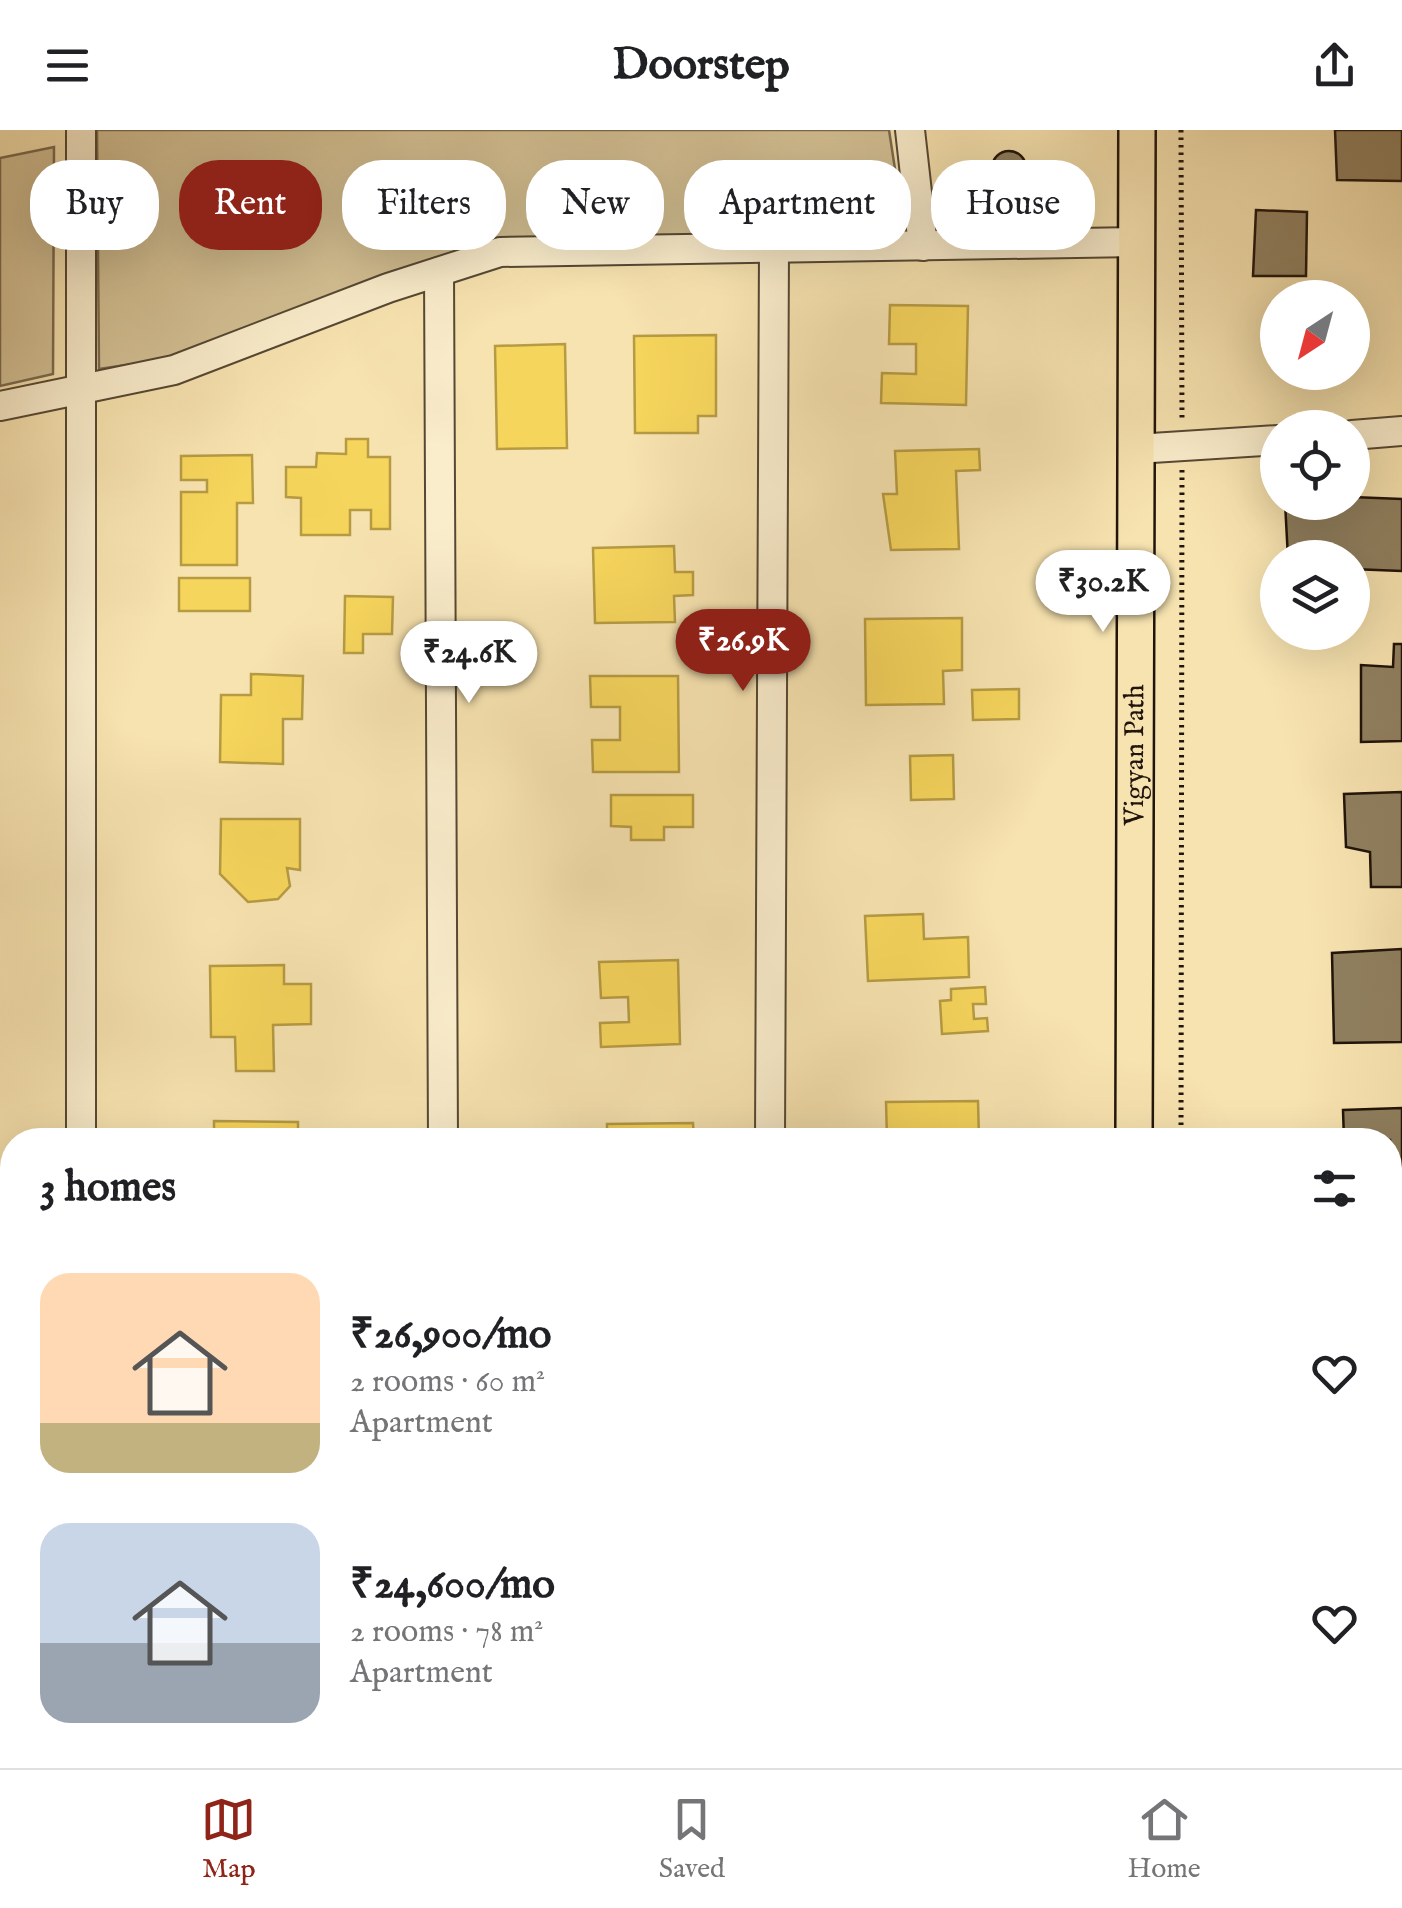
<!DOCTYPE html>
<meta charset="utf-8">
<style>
body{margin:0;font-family:"IM FELL English",serif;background:#f6f6f6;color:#202124;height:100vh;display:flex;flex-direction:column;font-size:38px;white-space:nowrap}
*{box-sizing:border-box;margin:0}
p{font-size:32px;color:#757577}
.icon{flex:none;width:55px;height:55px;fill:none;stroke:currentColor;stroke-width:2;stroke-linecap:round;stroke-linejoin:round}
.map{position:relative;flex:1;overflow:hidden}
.panel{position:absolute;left:0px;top:998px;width:1402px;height:642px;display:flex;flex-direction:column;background:#fff;border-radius:40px 40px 0 0;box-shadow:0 10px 40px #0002}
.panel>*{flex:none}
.hud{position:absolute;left:30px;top:30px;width:1342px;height:90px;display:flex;gap:20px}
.needle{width:65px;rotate:216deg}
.fabs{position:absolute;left:1260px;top:150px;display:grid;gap:20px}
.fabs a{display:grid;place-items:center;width:110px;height:110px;border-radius:50%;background:#fff;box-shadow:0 10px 40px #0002;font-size:50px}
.price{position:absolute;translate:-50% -85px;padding:0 22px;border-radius:35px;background:#fff;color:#222;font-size:32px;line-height:65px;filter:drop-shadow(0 2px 5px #0008)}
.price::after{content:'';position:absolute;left:50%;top:60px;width:30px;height:22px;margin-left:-15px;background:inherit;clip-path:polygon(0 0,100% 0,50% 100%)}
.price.selected{background:#8f2418;color:#fff}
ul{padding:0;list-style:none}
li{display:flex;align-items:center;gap:30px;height:250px;padding:0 40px}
li span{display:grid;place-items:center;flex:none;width:280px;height:200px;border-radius:30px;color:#555}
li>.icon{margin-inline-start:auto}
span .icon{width:120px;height:120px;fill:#fffc;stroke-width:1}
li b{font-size:42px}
h2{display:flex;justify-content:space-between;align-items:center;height:120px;padding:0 40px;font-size:42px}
.tag{padding:0 35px;border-radius:40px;background:#fff;box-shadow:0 10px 40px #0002;font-size:35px;line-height:90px}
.tag.selected{background:#8f2418;color:#fff}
header{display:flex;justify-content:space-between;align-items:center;height:130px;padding:0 40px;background:#fff;font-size:45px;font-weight:700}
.dock{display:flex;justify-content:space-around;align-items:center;height:140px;border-top:2px solid #e0e0e0;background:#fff;font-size:28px;color:#757577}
.dock a{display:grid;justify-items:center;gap:5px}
.dock .selected{color:#8f2418}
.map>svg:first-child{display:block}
</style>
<header><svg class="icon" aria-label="menu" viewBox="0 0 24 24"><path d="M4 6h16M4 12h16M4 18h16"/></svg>Doorstep<svg class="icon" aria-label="share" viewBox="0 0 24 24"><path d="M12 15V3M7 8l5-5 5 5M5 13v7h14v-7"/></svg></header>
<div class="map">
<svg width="1402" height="1638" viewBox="0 0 1402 1638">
<rect width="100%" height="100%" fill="#f7e3b0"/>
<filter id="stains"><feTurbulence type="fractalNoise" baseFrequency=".002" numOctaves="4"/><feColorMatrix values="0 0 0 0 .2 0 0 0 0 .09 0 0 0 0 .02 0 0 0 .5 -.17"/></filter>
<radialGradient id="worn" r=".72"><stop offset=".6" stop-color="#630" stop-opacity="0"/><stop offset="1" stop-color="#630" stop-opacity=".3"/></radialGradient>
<g fill="#d3c094" stroke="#7a6a4f" stroke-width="2.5">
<path d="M 97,0 L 889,0 L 905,104 L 508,111 L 160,230 L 99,239 Z"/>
<path d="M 54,17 L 53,244 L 0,256 L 0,28 Z"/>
</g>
<g fill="#f6d55c" stroke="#b69b43" stroke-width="2.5">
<path d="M 890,175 L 968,176 L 966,275 L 881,273 L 882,243 L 916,244 L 916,214 L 889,214 Z"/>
<path d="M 716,205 L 716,286 L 698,286 L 698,303 L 635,303 L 634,206 Z"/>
<path d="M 565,214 L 567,318 L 497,319 L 495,216 Z"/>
<path d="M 346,309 L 368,309 L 368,327 L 390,327 L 390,399 L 371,399 L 371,380 L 350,380 L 350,405 L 301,405 L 301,368 L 286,367 L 286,337 L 316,337 L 317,323 L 346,324 Z"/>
<path d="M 979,319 L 980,340 L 956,341 L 959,419 L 891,420 L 883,364 L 897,364 L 895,321 Z"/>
<path d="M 252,325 L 253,373 L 237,373 L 237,435 L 181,435 L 181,362 L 207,362 L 207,350 L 181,350 L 181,326 Z"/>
<path d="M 674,416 L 675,442 L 693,442 L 693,465 L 674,466 L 675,492 L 595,493 L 593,418 Z"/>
<rect x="179" y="448" width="71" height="33"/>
<path d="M 345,466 L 393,467 L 392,504 L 363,504 L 363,523 L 344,523 Z"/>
<path d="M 962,488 L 962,540 L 943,541 L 944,574 L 866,575 L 865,489 Z"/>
<path d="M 251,544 L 303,546 L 302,589 L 283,589 L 283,634 L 220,632 L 221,565 L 251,565 Z"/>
<path d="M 590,546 L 678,546 L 679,642 L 593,642 L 592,610 L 620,610 L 620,577 L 591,577 Z"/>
<path d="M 1019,559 L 1019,589 L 973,590 L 972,560 Z"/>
<path d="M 953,625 L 954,669 L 911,670 L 910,626 Z"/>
<path d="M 611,665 L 693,665 L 693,697 L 664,697 L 664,710 L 631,710 L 631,697 L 611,696 Z"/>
<path d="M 221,689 L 300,689 L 300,740 L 287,738 L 290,756 L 278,769 L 248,772 L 220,744 Z"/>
<path d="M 923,784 L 924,809 L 968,807 L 969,847 L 868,851 L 865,786 Z"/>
<path d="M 678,830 L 680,914 L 601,917 L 600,893 L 629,892 L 628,867 L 601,868 L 599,832 Z"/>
<path d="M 284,835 L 284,854 L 311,854 L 311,894 L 273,895 L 274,941 L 236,941 L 235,907 L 211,907 L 210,836 Z"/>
<path d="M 985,857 L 986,874 L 973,874 L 974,889 L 987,888 L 988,901 L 942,904 L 940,871 L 951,870 L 951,859 Z"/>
<path d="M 978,971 L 979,1010 L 887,1010 L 886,972 Z"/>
<path d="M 214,991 L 298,992 L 298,1010 L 214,1010 Z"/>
<path d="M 693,993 L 694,1010 L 607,1010 L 607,994 Z"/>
</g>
<rect fill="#9970ab" stroke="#75547b" stroke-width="2.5" x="370" y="1628" width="39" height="10"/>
<g fill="#908060" stroke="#21140a" stroke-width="2.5">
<path d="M 1335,0 L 1402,0 L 1402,51 L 1337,50 Z"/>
<circle cx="1009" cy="38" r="17"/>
<path d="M 1256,80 L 1307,82 L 1306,146 L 1253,146 Z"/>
<path d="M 1352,367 L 1402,369 L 1402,441 L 1352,439 L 1352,428 L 1288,428 L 1285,372 L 1352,372 Z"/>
<path d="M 1394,514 L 1402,514 L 1402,611 L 1361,612 L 1361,535 L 1393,537 Z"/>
<path d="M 1402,662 L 1402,757 L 1371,757 L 1370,722 L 1346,717 L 1344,664 Z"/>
<path d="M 1402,819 L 1402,912 L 1334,913 L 1332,823 Z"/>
<path d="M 1402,978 L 1402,1061 L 1390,1061 L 1390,1010 L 1344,1010 L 1343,980 Z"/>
<path d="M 1402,1168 L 1402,1234 L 1390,1235 L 1390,1169 Z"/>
<path d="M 1390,1291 L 1402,1291 L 1402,1387 L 1390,1386 Z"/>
</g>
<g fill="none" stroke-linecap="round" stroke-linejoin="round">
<g stroke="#564834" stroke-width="32">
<g id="minor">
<path d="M 81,0 L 81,1010"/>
<path d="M 910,0 L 923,116"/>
<path d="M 439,142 L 443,1010"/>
<path d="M 0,276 L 174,240 L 388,158 L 500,122 L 1137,112"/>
<path d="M 1352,305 L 1402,301"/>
<path d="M 1136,319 L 1278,310"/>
<path d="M 770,1010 L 774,118"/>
<path d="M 1390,1461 L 1402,1461"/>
<path d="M 1390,1525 L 1402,1525"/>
<path d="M 0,1551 L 12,1555"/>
<path d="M 0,1617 L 12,1618"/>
<path d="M 303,1638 L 303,1628"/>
</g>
</g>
<g stroke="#21140a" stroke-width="40">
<g id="major">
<path id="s1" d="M 1134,1010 L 1137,0"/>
<path d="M 1132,1628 L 1132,1638"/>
</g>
</g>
<g stroke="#21140a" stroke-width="5" stroke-dasharray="2.5 5" stroke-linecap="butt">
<path d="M 1181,0 L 1182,292"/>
<path d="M 1181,1010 L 1182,338"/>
<path d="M 1174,1638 L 1174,1628"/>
</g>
<use href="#minor" stroke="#faedcc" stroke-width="28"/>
<use href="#major" stroke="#f7e3b0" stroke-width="35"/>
</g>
<g text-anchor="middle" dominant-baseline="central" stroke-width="10" stroke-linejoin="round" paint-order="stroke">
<g font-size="28" fill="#21140a" stroke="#faedcc">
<text stroke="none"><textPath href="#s1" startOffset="385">Vigyan Path</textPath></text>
</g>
</g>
<rect width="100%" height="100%" filter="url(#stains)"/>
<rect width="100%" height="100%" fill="url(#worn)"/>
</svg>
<div class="fabs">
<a><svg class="needle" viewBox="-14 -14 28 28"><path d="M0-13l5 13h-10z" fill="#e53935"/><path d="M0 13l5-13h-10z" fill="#757577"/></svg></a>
<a><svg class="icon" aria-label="locate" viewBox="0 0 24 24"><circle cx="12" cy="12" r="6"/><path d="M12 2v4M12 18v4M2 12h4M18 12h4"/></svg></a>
<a><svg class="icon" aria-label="layers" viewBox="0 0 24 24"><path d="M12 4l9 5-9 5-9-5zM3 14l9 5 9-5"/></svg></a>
</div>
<b class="price" style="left:1103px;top:505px">₹30.2K</b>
<b class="price selected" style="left:743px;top:564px">₹26.9K</b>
<b class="price" style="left:469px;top:576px">₹24.6K</b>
<div class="hud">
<a class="tag">Buy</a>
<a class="tag selected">Rent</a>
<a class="tag">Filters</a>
<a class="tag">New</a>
<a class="tag">Apartment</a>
<a class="tag">House</a>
</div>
<section class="panel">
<h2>3 homes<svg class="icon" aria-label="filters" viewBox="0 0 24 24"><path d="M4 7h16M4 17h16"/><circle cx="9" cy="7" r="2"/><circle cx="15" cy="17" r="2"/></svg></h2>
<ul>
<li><span style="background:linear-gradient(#ffd9b3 75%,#c2b280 0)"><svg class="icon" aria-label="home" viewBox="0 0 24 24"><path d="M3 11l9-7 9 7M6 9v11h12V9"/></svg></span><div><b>₹26,900/mo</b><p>2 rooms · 60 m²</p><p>Apartment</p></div><svg class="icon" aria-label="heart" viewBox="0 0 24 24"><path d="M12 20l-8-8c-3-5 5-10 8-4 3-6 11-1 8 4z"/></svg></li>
<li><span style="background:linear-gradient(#c9d6e8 60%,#9aa5b1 0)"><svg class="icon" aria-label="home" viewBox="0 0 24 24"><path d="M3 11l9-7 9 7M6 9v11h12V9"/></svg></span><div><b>₹24,600/mo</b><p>2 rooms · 78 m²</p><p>Apartment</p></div><svg class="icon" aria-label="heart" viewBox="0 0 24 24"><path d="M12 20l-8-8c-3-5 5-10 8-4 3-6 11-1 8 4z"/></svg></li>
</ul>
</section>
</div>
<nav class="dock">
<a class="selected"><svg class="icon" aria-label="map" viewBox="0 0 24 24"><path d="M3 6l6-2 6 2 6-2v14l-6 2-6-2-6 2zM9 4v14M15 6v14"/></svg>Map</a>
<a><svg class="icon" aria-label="saved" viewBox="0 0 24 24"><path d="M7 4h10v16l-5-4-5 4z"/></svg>Saved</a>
<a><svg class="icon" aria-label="home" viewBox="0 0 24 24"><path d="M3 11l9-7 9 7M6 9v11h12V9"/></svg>Home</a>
</nav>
